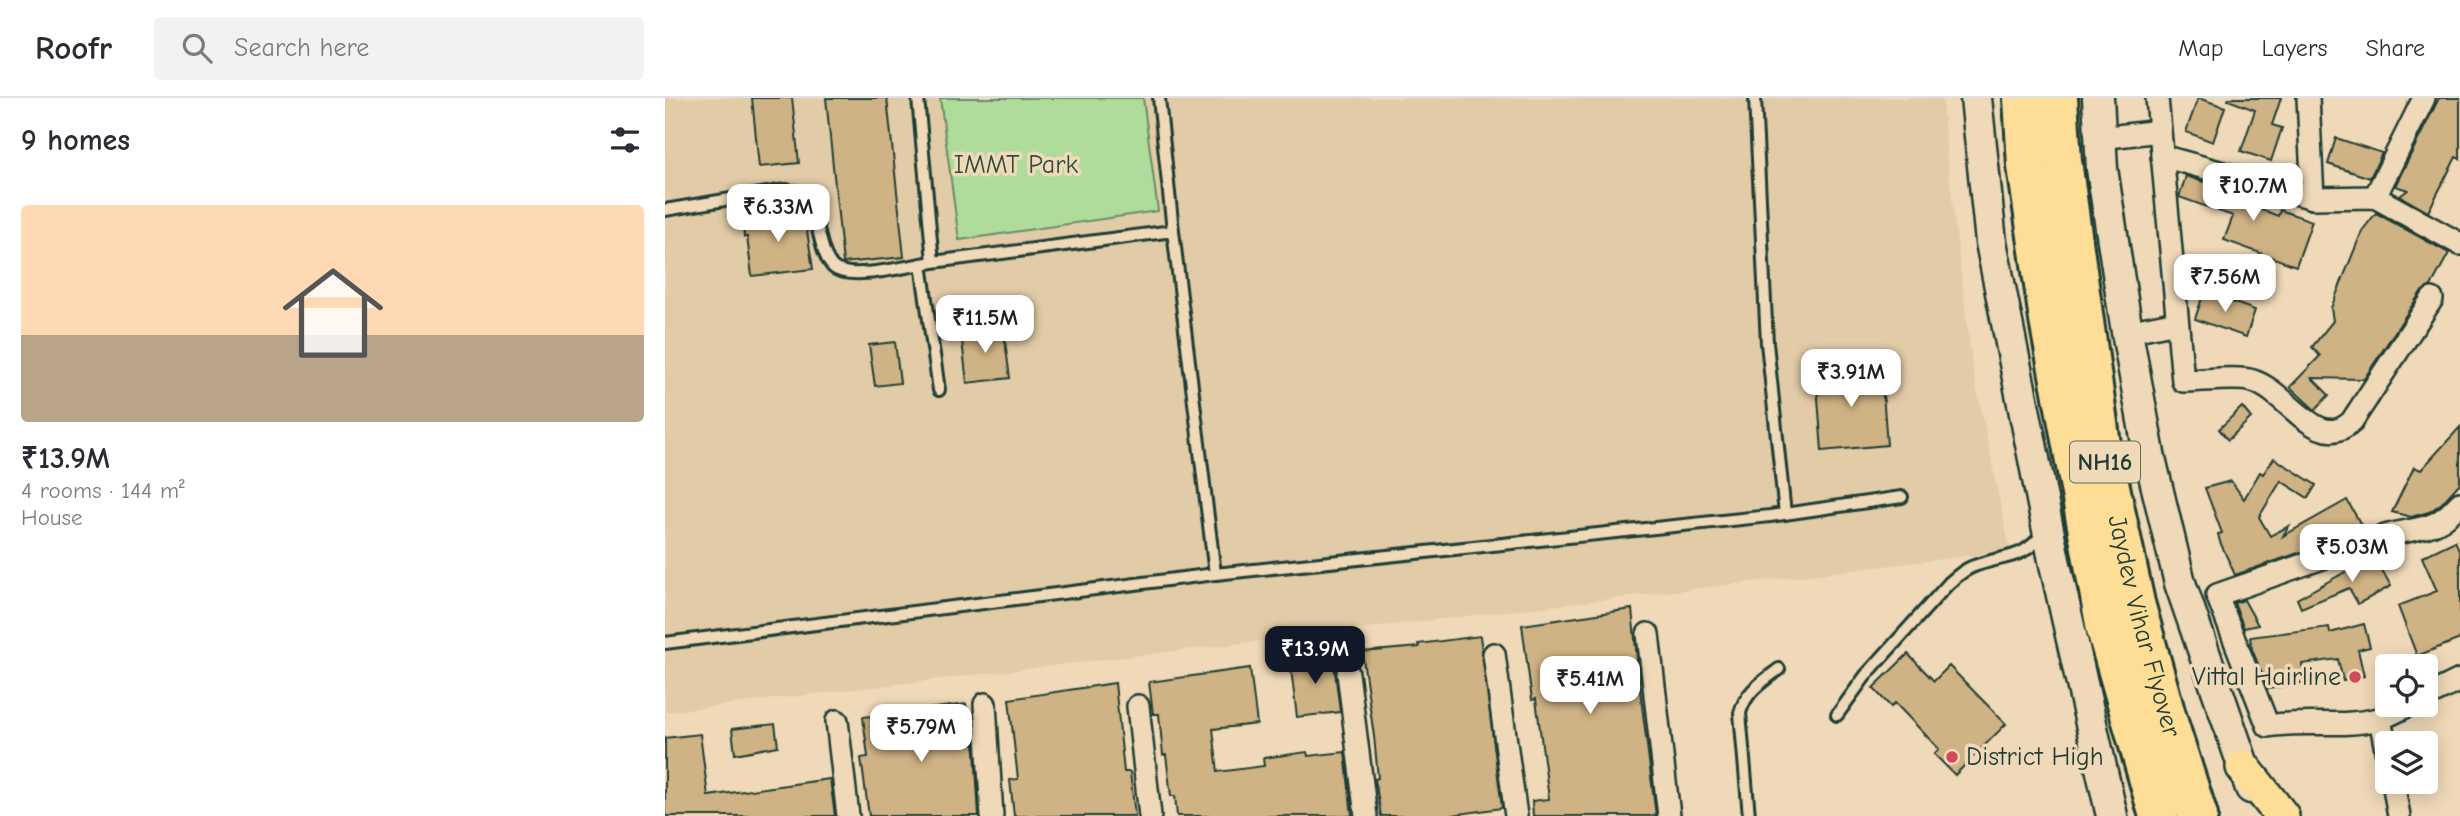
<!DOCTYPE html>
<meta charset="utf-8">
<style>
body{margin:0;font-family:"Comic Neue",sans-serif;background:#f2f2f3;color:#2b2b33;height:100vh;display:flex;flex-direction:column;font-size:26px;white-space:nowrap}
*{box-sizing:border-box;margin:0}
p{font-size:23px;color:#7c7c81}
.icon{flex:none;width:38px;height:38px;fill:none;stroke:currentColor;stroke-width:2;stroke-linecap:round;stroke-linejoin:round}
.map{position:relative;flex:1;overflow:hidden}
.panel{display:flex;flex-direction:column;background:#fff;width:665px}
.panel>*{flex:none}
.fabs{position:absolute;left:1710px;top:556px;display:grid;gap:14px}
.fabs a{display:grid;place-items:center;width:63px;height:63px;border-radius:7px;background:#fff;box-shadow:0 4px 18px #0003;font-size:35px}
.price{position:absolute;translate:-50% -60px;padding:0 16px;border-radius:14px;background:#fff;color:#222;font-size:23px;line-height:46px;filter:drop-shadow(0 2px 4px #0008)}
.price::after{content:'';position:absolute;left:50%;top:42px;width:21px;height:16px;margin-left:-10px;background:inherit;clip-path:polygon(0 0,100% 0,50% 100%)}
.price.on{background:#111827;color:#fff}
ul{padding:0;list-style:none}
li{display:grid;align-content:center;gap:14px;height:371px;padding:0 21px}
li+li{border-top:2px solid #e1e1e2}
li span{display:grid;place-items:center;height:217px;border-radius:7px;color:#555}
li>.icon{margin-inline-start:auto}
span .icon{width:126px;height:126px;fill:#fffc;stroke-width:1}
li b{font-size:30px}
h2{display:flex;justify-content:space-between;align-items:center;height:84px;padding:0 21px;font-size:30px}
header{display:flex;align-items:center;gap:42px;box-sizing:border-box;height:98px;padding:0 35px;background:#fff;border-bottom:2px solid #e1e1e2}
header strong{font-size:33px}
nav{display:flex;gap:38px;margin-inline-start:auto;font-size:24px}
.search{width:490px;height:63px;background:#f2f2f3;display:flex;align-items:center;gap:18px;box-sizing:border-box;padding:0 24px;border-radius:7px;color:#7c7c81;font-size:26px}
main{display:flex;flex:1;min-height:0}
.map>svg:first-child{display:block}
</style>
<header>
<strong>Roofr</strong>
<div class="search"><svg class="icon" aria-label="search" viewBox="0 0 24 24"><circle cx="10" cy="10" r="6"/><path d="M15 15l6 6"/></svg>Search here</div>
<nav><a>Map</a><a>Layers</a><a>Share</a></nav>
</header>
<main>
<section class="panel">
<h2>9 homes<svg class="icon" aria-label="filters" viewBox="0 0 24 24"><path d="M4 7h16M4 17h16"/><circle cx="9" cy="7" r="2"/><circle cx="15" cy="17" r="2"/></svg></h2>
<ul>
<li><span style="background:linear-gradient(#ffd9b3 60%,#b9a48a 0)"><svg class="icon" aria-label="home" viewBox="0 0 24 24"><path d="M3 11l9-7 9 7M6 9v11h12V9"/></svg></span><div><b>₹13.9M</b><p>4 rooms · 144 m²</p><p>House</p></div></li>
</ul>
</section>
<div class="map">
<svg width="1795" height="718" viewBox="0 0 1795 718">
<rect width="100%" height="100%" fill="#f0d9b8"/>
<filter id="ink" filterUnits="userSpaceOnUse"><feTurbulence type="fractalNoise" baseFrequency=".0143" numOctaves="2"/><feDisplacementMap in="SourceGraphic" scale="14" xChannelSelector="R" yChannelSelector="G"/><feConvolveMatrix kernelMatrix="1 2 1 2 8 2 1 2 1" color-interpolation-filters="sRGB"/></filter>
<g filter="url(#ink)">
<path fill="#e2cba7" d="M 0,0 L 1277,0 L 1282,59 L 1307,267 L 1345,453 L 0,614 Z"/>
<path fill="#afdc9b" stroke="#678c68" stroke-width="2" d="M 275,0 L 478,0 L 493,113 L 294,142 Z"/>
<g fill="#d0b385" stroke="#1f3d34" stroke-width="2">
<path d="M 87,0 L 127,0 L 134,65 L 94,69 Z"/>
<path d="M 161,0 L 222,0 L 239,159 L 178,165 Z"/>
<path d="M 1533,0 L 1560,9 L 1548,44 L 1521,34 Z"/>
<path d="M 1564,0 L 1616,0 L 1607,27 L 1617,30 L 1606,63 L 1576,53 L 1590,12 L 1563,2 Z"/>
<path d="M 1774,0 L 1795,0 L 1795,61 L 1791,59 L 1763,114 L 1735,98 L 1743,92 L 1730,88 Z"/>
<path d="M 1671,40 L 1717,55 L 1705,80 L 1663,66 Z"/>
<path d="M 1521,78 L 1566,93 L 1564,99 L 1613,118 L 1615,112 L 1647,123 L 1631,168 L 1559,142 L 1568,118 L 1514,99 Z"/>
<path d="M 139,114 L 148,171 L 87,178 L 82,139 L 79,139 L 78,121 Z"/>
<path d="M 1711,115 L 1784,155 L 1766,188 L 1756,194 L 1699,281 L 1647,280 L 1664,297 L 1650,312 L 1625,289 L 1655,258 L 1647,249 L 1668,223 L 1666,210 L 1697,133 Z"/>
<path d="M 1534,164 L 1560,173 L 1554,189 L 1528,180 Z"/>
<path d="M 1539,194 L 1590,212 L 1581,239 L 1530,221 Z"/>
<path d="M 338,228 L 345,280 L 302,285 L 296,234 Z"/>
<path d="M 230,244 L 235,285 L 210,288 L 204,247 Z"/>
<path d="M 1216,269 L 1222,347 L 1157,353 L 1151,274 Z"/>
<path d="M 1577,309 L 1586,320 L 1563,342 L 1554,331 Z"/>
<path d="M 1795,329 L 1795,385 L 1777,405 L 1764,414 L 1746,419 L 1727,414 L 1749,369 L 1756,372 Z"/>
<path d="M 1609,360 L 1651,387 L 1643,400 L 1616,383 L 1594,419 L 1605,438 L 1624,428 L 1618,438 L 1682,402 L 1699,432 L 1570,477 L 1555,444 L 1553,436 L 1557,435 L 1540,390 L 1566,383 L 1579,401 L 1595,374 L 1598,376 Z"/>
<path d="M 1790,443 L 1795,454 L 1795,541 L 1752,558 L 1733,508 L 1772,493 L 1757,459 Z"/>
<path d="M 1709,458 L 1726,488 L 1693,506 L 1684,490 L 1636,510 L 1632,501 Z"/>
<path d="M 1579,502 L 1593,527 L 1579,530 L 1569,505 Z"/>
<path d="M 967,511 L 975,592 L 991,718 L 868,718 L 867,703 L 884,701 L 871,601 L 867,602 L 857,527 Z"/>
<path d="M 1699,526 L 1705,549 L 1693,552 L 1699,578 L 1678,583 L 1673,561 L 1637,566 L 1640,584 L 1603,591 L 1587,551 L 1585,539 L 1664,529 L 1665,535 Z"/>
<path d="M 815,538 L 837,710 L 780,718 L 716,718 L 710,681 L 713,680 L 709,638 L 697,554 L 754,549 L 753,546 Z"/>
<path d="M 1243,556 L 1269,583 L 1284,568 L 1341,626 L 1290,677 L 1269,656 L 1274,651 L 1230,605 L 1226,609 L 1208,590 Z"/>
<path d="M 668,557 L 675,614 L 632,619 L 625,563 Z"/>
<path d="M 585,570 L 592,626 L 548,631 L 553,674 L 599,668 L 598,660 L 642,654 L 643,658 L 680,654 L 687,718 L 512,718 L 510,698 L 506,698 L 501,657 L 498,657 L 494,616 L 488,616 L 484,584 Z"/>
<path d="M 450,585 L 459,674 L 465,674 L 470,718 L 349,718 L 345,682 L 353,681 L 344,601 Z"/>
<path d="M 301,606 L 306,646 L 309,646 L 310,653 L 314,718 L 204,718 L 196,660 L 203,659 L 198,619 Z"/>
<path d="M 110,626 L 113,648 L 70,656 L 67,631 Z"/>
<path d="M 35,636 L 43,698 L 165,681 L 170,718 L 0,718 L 0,640 Z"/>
</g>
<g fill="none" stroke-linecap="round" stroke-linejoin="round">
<g stroke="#1f3d34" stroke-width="16">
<g id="lane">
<path d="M 253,0 L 268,164 L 508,133"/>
<path d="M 494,0 L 508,133 L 550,476"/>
<path d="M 1090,0 L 1102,245 L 1120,416"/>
<path d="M 0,112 L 120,92 L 134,94 C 151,111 150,121 156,143 C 158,151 161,161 167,168 C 182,185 246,167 268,164"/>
<path d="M 256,166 L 274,292"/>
<path d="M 0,545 L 550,476 L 1105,418 L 1237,399"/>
<path d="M 1172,617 L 1201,577 L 1284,485 C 1292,478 1301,470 1312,467 C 1340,457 1359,462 1379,434"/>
<path d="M 1084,718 L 1075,615 C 1081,593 1097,584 1114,571"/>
</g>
</g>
<g stroke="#1f3d34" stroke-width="26">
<g id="street">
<path d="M 1492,0 L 1518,283 C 1535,283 1574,278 1588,283 C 1623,294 1653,356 1687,323 L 1767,201"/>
<path d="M 1643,0 L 1648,100"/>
<path d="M 1435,40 L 1495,33"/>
<path d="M 1497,58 L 1648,100 L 1710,99 L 1795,146"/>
<path d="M 1710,99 L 1759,0"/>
<path d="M 1462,234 L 1512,224"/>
<path d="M 983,536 L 1004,718"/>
<path d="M 829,556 L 851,718"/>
<path d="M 683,575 L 701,718"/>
<path d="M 1760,599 L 1795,582"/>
<path d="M 320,606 L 327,718"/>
<path d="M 1744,607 C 1734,612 1724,618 1713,621 C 1678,630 1640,622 1603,628 L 1552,497 L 1720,438 C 1755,428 1769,435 1795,405"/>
<path d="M 473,608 L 485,718"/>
<path d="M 1715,621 L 1722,657"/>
<path d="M 172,623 L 183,718"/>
<path d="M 1728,684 L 1734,718"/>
</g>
</g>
<g stroke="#1f3d34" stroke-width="35">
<g id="secondary">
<path d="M 1311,0 L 1326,144 L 1389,462 L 1447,718"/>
<path d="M 1433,0 L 1437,71 L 1462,234 L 1484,356 L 1515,485 L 1586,690"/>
</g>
</g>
<g stroke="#1f3d34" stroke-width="38">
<path id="primary" d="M 1578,669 L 1617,718"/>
</g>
<g stroke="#1f3d34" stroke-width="44">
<g id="highway">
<path d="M 1358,0 L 1362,68 L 1384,222 L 1441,531 L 1494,718"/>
<path id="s1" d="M 1393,0 L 1397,63 L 1436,347 L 1470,505 L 1502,621 L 1533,718"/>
</g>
</g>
<use href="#lane" stroke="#f0d9b8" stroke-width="10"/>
<use href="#street" stroke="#f0d9b8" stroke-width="21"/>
<use href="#secondary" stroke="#f0d9b8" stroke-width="30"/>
<use href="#primary" stroke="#fedd96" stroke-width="33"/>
<use href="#highway" stroke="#fedd96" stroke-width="38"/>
</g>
</g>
<g fill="#d1495b" stroke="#f0d9b8" stroke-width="2.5">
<circle cx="1690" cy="579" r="7"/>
<circle cx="1287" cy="659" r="7"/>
</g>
<g text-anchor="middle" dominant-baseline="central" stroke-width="7" stroke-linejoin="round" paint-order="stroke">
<rect fill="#f0d9b8" stroke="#5e6c5c" stroke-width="2" x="1405" y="343.5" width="70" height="41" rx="5"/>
<g font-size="24" font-weight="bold" fill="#1f3d34">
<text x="1440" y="364">NH16</text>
</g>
<g font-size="26" fill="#2d4d3e" stroke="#f0d9b8">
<text x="351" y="67">IMMT Park</text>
</g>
<g font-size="26" fill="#1f3d34" stroke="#f0d9b8">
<text stroke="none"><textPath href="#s1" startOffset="536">Jaydev Vihar Flyover</textPath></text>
</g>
<g font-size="26" fill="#1f3d34" stroke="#f0d9b8" text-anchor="end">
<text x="1676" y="579">Vittal Hairline</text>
<text x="1301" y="659" text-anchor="start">District High</text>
</g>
</g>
</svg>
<div class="fabs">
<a><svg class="icon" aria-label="locate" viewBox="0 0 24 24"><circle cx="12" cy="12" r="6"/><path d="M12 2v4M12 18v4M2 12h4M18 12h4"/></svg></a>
<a><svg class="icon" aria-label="layers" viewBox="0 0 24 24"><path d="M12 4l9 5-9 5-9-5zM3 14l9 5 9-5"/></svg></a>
</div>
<b class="price" style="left:1588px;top:125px">₹10.7M</b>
<b class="price" style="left:113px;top:146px">₹6.33M</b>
<b class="price" style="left:1560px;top:216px">₹7.56M</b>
<b class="price" style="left:320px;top:257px">₹11.5M</b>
<b class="price" style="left:1186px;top:311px">₹3.91M</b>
<b class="price" style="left:1687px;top:486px">₹5.03M</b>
<b class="price on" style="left:650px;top:588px">₹13.9M</b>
<b class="price" style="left:925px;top:618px">₹5.41M</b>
<b class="price" style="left:256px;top:666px">₹5.79M</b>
</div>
</main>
